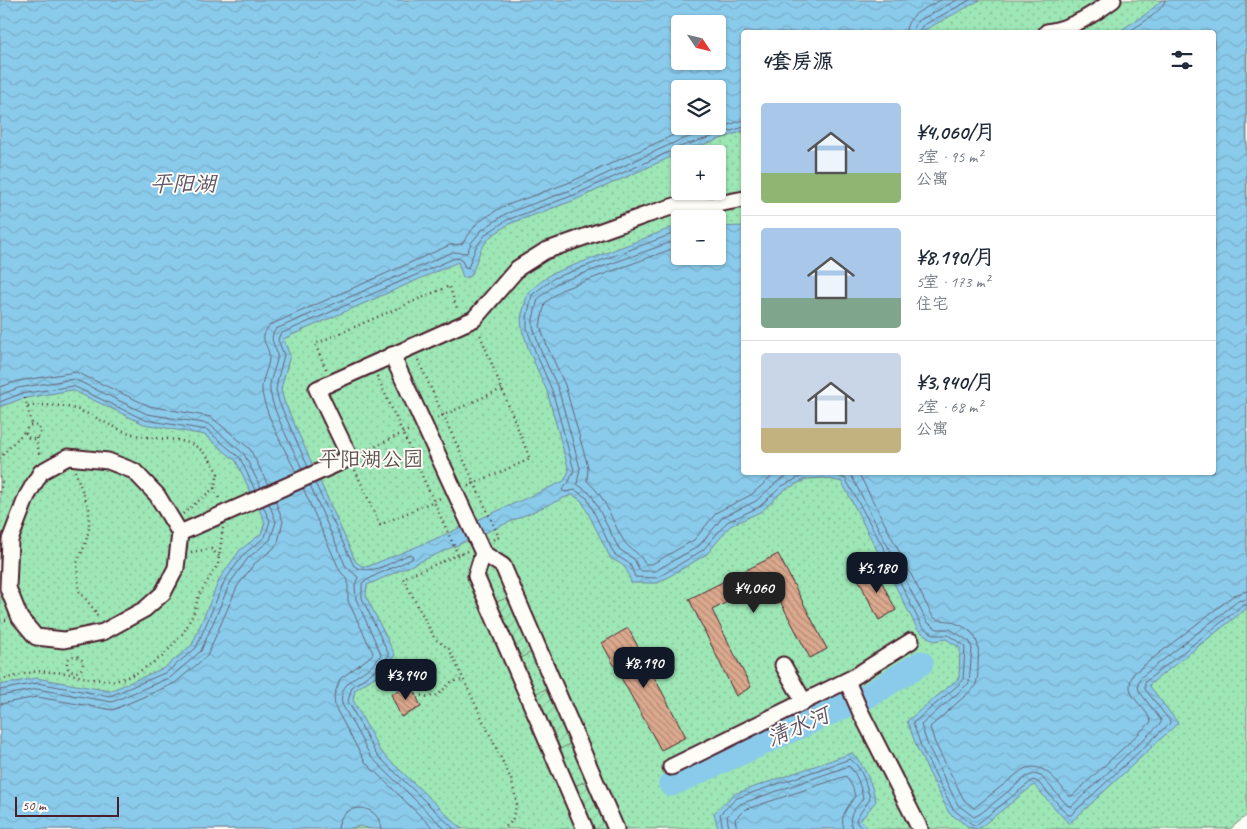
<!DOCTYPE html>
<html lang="zh">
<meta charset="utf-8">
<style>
body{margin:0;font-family:Caveat,"LXGW WenKai TC",sans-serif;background:#f2f2f3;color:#1f2937;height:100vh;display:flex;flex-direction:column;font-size:19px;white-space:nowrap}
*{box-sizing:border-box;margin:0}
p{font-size:16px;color:#747a83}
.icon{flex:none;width:28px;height:28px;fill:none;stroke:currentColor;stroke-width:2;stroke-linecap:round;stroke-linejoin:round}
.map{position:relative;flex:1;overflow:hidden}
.drawer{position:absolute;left:741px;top:30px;width:475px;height:445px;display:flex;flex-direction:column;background:#fff;border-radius:5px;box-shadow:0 1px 4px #0004}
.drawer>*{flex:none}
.needle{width:32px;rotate:125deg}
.tools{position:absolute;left:671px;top:15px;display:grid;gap:10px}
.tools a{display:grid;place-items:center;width:55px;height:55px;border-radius:5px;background:#fff;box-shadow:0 1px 4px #0004;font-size:25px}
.scale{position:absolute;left:15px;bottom:12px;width:104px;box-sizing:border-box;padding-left:5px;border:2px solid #4a1f2b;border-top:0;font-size:14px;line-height:18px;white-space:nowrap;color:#4a1f2b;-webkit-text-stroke:4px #fdfcf7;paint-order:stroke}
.price{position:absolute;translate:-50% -42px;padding:0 11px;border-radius:10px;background:#111827;color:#fff;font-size:16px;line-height:32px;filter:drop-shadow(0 1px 2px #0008)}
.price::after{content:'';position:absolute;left:50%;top:30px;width:15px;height:11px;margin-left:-8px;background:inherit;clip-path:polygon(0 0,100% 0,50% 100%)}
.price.current{background:#222;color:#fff}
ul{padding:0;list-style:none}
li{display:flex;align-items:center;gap:15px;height:125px;padding:0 20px}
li+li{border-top:1px solid #e0e1e3}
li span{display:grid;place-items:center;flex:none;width:140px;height:100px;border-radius:5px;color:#555}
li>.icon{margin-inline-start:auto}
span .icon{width:60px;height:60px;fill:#fffc;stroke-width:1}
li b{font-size:21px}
h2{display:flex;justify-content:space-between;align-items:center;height:60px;padding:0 20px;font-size:21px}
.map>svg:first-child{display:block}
</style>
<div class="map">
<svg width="1247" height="829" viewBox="0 0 1247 829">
<defs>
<pattern id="park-dots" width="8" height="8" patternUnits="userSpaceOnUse" patternTransform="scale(1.25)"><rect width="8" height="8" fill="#9de6b5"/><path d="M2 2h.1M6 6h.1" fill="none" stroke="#89c59c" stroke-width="1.8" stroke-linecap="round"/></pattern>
<pattern id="garden-furrows" width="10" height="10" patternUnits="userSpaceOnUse" patternTransform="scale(1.25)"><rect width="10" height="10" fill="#9de6b5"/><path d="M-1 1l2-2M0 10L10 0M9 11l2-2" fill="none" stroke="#89c59c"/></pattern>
<pattern id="water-waves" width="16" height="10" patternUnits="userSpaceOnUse" patternTransform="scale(1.25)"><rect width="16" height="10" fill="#8acbeb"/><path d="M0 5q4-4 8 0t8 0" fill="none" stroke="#79aeca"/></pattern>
<pattern id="building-back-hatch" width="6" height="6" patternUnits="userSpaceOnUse" patternTransform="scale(1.25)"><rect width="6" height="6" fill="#dba98e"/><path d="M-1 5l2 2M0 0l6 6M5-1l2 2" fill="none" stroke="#b48974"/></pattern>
</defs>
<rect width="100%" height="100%" fill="#fdfcf7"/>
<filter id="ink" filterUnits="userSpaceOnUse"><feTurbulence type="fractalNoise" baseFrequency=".02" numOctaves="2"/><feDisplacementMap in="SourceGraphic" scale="10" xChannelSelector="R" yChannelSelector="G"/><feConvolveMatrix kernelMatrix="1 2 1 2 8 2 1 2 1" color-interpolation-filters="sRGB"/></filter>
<g filter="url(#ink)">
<path fill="url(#park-dots)" stroke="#748270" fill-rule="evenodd" d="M 0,0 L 1247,0 L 1247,815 L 1230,829 L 0,829 ZM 680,24 L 718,24 L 718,61 L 680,61 ZM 744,32 L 1214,32 L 1214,472 L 744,472 ZM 680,89 L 718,89 L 718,126 L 680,126 ZM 680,154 L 718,154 L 718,191 L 680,191 ZM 680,219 L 718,219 L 718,256 L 680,256 Z"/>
<g fill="url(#garden-furrows)" stroke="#748270">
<path d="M 509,597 L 532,652 L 518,659 L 494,603 Z"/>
<path d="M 549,688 L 572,743 L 558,750 L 534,694 Z"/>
<path d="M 586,781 L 606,829 L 590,829 L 572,787 Z"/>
</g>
<g fill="url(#water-waves)" stroke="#70869e" fill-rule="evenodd">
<path d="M 0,0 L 980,0 L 921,32 L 744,32 L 744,131 L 684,151 L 575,200 L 509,224 L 490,237 L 481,249 L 471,276 L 463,278 L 458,262 L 283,339 L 290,355 L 281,389 L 284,401 L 356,562 L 362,566 L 369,566 L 433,540 L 564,481 L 569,471 L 547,391 L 530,353 L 522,329 L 521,318 L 528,292 L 551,274 L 674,227 L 680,227 L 680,256 L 718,256 L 718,227 L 744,226 L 744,472 L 1214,472 L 1214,32 L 1118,32 L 1146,14 L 1162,0 L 1246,0 L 1247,608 L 1149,685 L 1178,723 L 1069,824 L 1034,785 L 978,829 L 969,827 L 949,813 L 918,750 L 907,721 L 959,678 L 960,648 L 946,639 L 934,641 L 918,630 L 842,482 L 824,478 L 807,479 L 784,490 L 762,511 L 730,526 L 707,554 L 658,583 L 631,583 C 627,569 626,565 611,559 L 582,501 L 573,495 L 566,497 L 367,585 L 366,596 L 395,655 L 385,670 L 355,690 L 353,700 L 380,751 L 462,829 C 453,829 418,827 413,829 L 371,829 L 360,826 L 347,829 L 0,829 L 0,685 L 36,678 L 110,691 L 164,668 L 192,645 L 220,578 L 240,550 L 261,534 L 265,522 L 236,461 L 205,435 L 144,424 L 72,390 L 21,399 L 0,407 ZM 680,24 L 718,24 L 718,61 L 680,61 ZM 680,89 L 718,89 L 718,126 L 680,126 Z"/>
<path d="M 852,753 C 866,767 871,783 876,801 L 861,820 L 868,829 L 718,829 L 714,813 L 734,794 Z"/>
</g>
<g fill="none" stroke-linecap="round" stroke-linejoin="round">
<g stroke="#646478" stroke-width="1">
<path d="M 906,32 C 906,14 927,8 941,0"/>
<path d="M 913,32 L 914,26 L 918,21 L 957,0"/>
<path d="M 919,32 L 922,26 L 970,0"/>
<path d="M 1128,32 C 1137,26 1163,12 1165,0"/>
<path d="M 680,232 L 675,233 L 554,278 L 532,295 L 527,318 L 527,329 L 535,351 L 552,390 L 574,470 L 568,484 L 563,488 L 562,490 L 565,492 L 575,490 L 587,498 L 614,554 L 630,564 L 635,577 L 657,578 L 703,550 L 727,522 L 759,507 L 782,486 L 804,475 L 824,473 L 845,478 L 883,547 L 922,627 L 935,635 L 948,635 L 965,646 L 963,681 L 913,723 L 922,749 L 953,809 L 973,825 L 976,825 L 1033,780 L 1038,782 L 1068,815 L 1071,815 L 1170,723 L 1170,721 L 1145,689 L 1145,682 L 1242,606 L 1247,605"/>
<path d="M 680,239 L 557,283 L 538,299 L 533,319 L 533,327 L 540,349 L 558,388 L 580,468 L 577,484 L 591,494 L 619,549 L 634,559 L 640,571 L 655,571 L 699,546 L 723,517 L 756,501 L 778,481 L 794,472"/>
<path d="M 680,246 L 561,290 L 545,303 L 540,326 L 547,346 L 565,385 L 588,467 L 587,481 C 608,499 610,519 624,541 C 629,550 639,551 645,564 L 652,564 L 694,540 L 717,512 L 751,495 L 777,472"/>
<path d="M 0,387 L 18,381 L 76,372 L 149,406 L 211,417 L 250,449 L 268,485"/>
<path d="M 0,395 L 18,388 L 74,379 L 147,414 L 209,424 L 244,454 L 261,488"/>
<path d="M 0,402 L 20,394 L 73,386 L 145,420 L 207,430 L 240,458 L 255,490"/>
<path d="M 308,467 L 279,402 L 276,390 L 278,378 L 284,355 L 278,340 L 280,334 L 455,258 L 461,259 L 465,267 L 468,268 L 476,247 L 486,234 L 507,220 L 574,195 L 682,146 L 744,127"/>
<path d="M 302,469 C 293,448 273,413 270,391 C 268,379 279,363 277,354 C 275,344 268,339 276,329 L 453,252 L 467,253 L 471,243 L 482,230 L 505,214 L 571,190 L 680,140 L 744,120"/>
<path d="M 296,472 C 286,452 264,412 262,391 C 261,379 269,368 269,357 C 270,344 256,341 270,325 L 450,245 L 462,244 L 477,223 L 502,207 L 568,183 L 676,134 L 698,126"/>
<path d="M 848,472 L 852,477 L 927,622 L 937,629 L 950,629 L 970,642 L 972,649 L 969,683 L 921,725 L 928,746 L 958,805 L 974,817 L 980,814 L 1026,777 L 1034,774 L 1041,776 L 1068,806 L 1072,806 L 1161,723 L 1161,720 L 1139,691 L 1138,685 L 1140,678 L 1238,601 L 1247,599"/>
<path d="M 858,472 L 933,617 C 940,622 944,619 952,622 C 976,630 980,640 978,663 C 978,672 978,679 975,687 L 930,727 L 935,743 L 964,800 L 974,808 L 1022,770 C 1043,759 1057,782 1069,796 L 1072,796 L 1151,722 C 1146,704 1120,696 1134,673 L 1234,595 L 1247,591"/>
<path d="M 315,483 L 354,566 C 371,577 393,561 410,554 L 413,556 L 412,559 L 376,575 L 362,583 L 362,598 L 389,655 L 381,666 L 352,687 L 348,701 L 376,754 L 454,829"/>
<path d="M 310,485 L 346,567 L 358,577 L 355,585 L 356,599 L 381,654 C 372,675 337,676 342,704 L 371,757 L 445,829"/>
<path d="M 303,488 L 340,571 L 348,580 L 348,601 L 373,653 L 371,656 L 340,679 L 334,696 L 335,707 L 365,762 L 434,829"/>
<path d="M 0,690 L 37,683 L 110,696 L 167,672 L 196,648 L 225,580 L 244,554 L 265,537 L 270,521 L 263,506"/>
<path d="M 0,696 L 37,689 L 112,702 L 171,677 L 201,651 L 230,583 L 248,558 L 270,540 L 276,522 L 269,503"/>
<path d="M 0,704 L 37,697 L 113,710 L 175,683 L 207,656 L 237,587 L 254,564 L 273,549 L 278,542 L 283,521 L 275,500"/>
<path d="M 338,829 C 339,801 380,801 381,829"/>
<path d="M 723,829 L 720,814 L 737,798 L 850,759 C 863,768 866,785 870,799 L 856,819 L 857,823 L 862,829"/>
<path d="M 729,829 L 727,816 L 740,804 L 849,766 C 857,773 861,788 863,798 C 857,808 845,816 853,829"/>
<path d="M 737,829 L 735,819 L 744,810 L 846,776 L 853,788 L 855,796 C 848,808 839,815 844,829"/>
</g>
<path stroke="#8acbeb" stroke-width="25" d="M 671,784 L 869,695 L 921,663"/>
</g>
<g fill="url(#building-back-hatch)" stroke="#4a1f2b">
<path d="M 778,554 L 827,649 L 810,658 L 769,580 L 712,610 L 751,687 L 736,696 L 689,599 Z"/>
<path d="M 875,569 L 896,610 L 879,620 L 857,577 Z"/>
<path d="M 628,628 L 686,737 L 661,750 L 602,643 Z"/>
<path d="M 412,685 L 421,707 L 401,717 L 391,694 Z"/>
</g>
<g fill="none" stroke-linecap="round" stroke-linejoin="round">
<g stroke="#4a1f2b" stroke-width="19">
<g id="minor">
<path d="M 1047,32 C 1072,28 1093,15 1113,0"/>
<path d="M 392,355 L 483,553 L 503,566 L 616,829"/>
<path d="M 180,533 L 157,495 L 134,471 L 108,461 L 68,457 L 41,472 L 27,496 L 10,540 L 8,588 L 20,618 L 36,637 L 64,640 L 103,632 L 145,609 L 163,593 L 176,568 L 180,533 L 350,458 L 317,389 L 474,319 L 518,268 L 545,251 L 646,215 L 681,204 L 712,205 L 744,199"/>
<path d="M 483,553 L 476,576 L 585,829"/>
<path d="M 783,665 L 804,702"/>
<path d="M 847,681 L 860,711 L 920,829"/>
<path d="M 671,767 L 852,678 L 911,641"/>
</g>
</g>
<g stroke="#4a1f2b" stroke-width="2.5" stroke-dasharray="1 4" stroke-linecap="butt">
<path d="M 418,360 L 499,537 L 492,540"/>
<path d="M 326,369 L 315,344 L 449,286 L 458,311"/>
<path d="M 377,376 L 458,555"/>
<path d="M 25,398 L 32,424"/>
<path d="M 28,406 C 45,405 64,404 81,411 C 101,419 119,432 141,436 C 159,440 181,437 197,447 C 208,455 213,463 218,474 L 214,488 L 183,514"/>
<path d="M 437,418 L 502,389"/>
<circle cx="33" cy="432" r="7"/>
<path d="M 36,438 L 40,457"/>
<path d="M 362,453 L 411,429"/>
<path d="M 0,459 L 4,453 L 25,431"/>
<path d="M 355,470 L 380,525 L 443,497"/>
<path d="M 75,471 L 89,509 L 89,529 L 85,545 L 77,563 L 79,591 L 96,612 L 98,619"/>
<path d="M 0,477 L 2,481 L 0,493"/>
<path d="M 468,486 L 530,459 L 479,332"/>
<path d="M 214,488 L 220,500"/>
<path d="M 467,551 L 403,578 L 435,639 L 449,649 L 511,779 L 517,803 L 512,821 L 503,829"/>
<path d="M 191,552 L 211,549 L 219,556"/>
<path d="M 0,620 L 6,620"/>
<circle cx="75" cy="664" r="8"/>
<path d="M 0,680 L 37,671 L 66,673 L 91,679 L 116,681 L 135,674 L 162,657 L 184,632 L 194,612 L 199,595 L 218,564 L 223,528"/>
<path d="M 416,695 L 429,697 L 438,695 L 452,681 L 464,680"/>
</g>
<use href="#minor" stroke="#fdfcf7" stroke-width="15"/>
</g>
</g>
<g text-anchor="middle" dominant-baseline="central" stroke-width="4" stroke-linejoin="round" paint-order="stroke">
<g font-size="21" fill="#5f514e" stroke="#fdfcf7">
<text x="371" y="459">平阳湖公园</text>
</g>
<g font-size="22" font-style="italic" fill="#5d5365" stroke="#fdfcf7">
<text x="183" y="184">平阳湖</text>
<text transform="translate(798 727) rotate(-24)">清水河</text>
</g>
</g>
</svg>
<div class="tools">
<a><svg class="needle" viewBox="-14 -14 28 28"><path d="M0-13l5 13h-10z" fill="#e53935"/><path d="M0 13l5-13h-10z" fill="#747a83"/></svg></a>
<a><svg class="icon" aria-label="layers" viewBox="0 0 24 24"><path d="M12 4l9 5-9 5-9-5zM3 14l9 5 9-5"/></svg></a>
<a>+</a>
<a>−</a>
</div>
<div class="scale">50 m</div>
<b class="price" style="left:877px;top:594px">¥5,180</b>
<b class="price current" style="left:754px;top:614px">¥4,060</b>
<b class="price" style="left:644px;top:689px">¥8,190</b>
<b class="price" style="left:406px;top:701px">¥3,940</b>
<section class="drawer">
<h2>4套房源<svg class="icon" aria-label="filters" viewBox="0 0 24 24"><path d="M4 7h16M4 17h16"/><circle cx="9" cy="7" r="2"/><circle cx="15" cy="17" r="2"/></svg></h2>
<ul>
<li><span style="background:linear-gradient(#a9c7e8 70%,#8fb573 0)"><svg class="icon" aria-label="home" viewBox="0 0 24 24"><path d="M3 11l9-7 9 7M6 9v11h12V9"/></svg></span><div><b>¥4,060/月</b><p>3室 · 95 m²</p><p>公寓</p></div></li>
<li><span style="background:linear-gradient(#a9c7e8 70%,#7fa58c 0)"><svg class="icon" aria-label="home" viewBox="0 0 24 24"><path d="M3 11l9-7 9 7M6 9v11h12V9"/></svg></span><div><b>¥8,190/月</b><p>5室 · 173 m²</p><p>住宅</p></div></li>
<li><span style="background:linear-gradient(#c9d6e8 75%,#c2b280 0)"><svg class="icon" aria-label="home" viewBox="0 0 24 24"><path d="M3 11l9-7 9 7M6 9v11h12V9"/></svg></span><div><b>¥3,940/月</b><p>2室 · 68 m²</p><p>公寓</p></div></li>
</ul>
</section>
</div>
